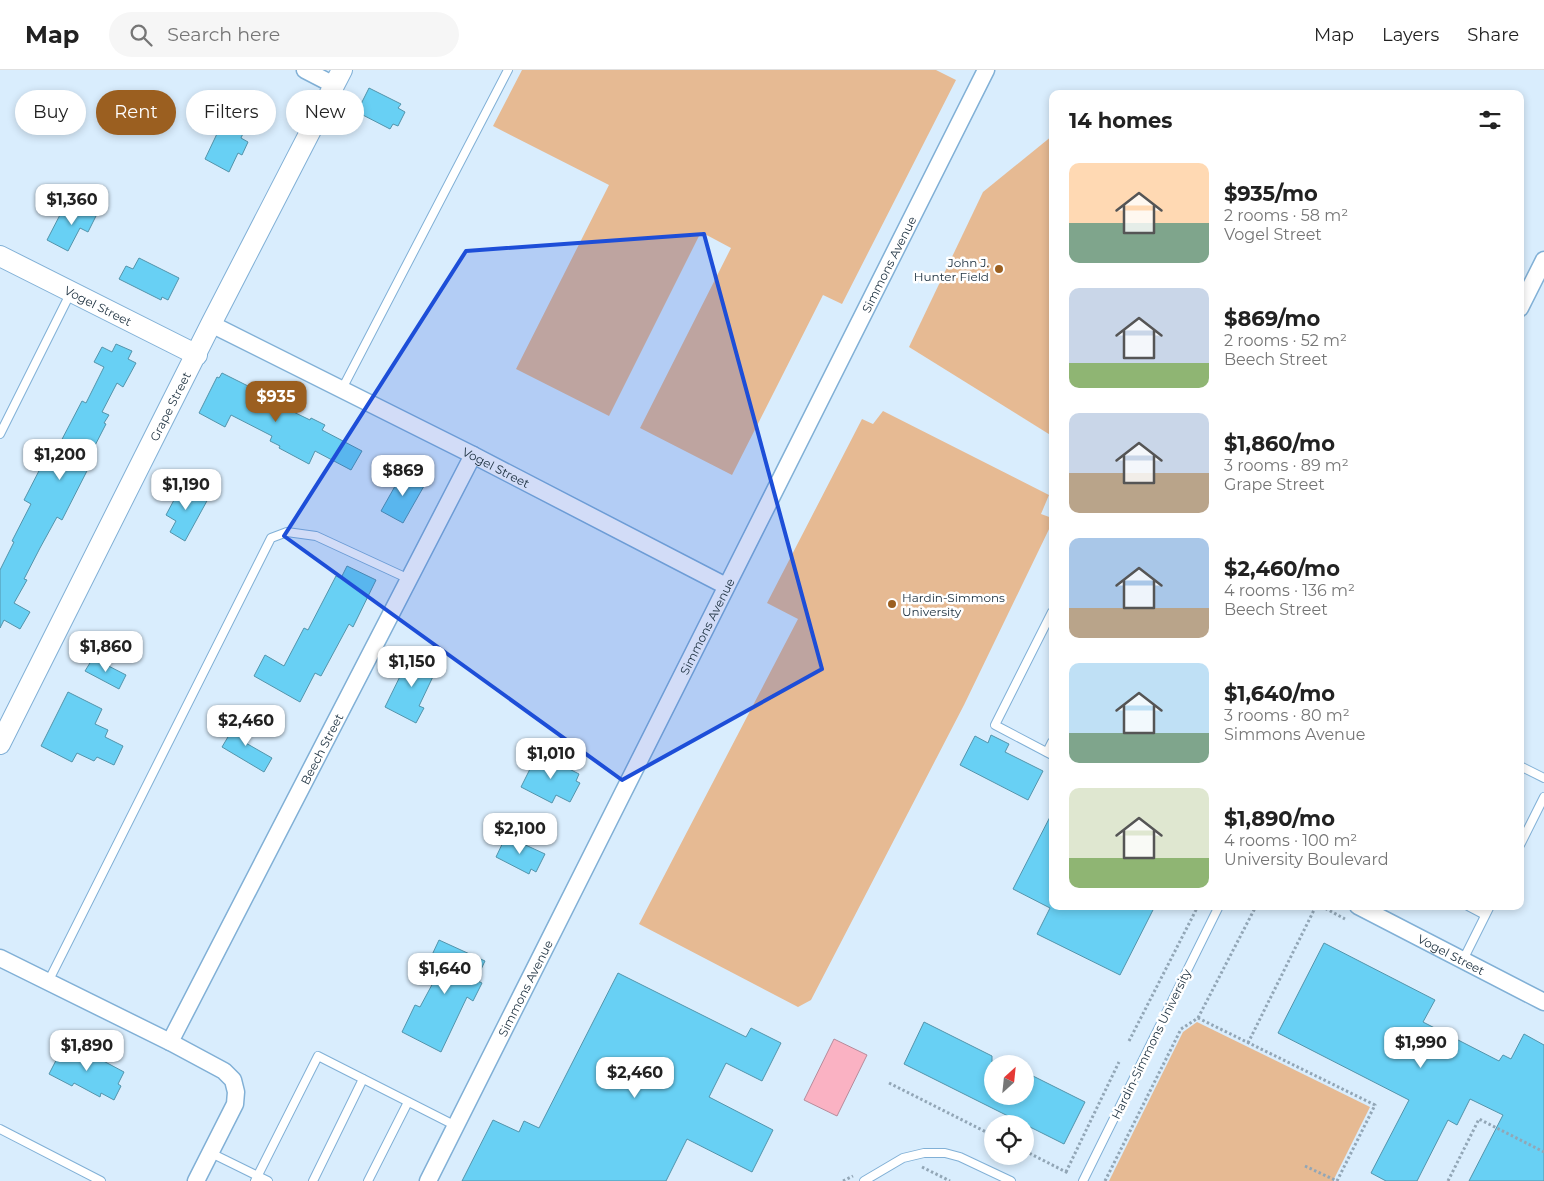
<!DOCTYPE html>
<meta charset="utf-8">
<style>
body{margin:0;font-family:Montserrat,sans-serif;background:#f6f6f6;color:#222;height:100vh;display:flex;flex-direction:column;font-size:19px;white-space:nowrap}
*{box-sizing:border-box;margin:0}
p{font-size:16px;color:#767676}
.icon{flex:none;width:28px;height:28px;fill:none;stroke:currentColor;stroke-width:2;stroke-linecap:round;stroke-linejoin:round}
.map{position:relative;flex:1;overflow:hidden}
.panel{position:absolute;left:1049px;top:20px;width:475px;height:820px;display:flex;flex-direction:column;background:#fff;border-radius:10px;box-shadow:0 2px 8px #0003}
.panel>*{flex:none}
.guide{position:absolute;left:15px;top:20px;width:475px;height:45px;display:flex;gap:10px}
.needle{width:32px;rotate:27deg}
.fabs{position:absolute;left:984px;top:985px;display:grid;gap:10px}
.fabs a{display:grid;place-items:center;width:50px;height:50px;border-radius:50%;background:#fff;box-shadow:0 2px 8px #0003;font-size:25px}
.price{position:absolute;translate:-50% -42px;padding:0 11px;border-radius:10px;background:#fff;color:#222;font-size:16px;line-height:32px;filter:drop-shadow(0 1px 2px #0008)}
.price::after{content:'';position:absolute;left:50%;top:30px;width:15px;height:11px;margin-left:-8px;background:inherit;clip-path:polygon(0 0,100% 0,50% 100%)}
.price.on{background:#9b5f20;color:#fff}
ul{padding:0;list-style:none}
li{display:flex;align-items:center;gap:15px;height:125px;padding:0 20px}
li span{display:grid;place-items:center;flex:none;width:140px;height:100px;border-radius:10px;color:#555}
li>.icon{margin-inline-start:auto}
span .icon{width:60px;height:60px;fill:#fffc;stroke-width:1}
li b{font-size:21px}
h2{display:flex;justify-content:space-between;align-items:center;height:60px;padding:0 20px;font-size:21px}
.tag{padding:0 18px;border-radius:22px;background:#fff;box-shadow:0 2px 8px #0003;font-size:18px;line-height:45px}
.tag.on{background:#9b5f20;color:#fff}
header{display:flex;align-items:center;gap:30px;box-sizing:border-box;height:70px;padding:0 25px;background:#fff;border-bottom:1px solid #e0e0e0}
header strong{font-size:24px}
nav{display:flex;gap:28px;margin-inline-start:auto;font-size:18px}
.search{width:350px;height:45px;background:#f6f6f6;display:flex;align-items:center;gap:12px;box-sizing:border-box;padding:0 18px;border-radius:28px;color:#767676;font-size:19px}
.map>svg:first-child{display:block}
</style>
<header>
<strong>Map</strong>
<div class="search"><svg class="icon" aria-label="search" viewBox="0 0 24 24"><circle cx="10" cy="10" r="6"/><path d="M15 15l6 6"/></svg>Search here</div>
<nav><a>Map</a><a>Layers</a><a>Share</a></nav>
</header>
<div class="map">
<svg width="1544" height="1111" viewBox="0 0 1544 1111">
<rect width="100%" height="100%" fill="#d9edfd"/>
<g fill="#e6ba93">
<path d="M 522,0 L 936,0 L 956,10 L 842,234 L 823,225 L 732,405 L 640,358 L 731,178 L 701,162 L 609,346 L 516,299 L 609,115 L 493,56 Z"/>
<path d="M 1052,66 L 1052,366 L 909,277 L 983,122 Z"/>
<path d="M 883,341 L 1049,425 L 1041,444 L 1052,448 L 1052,453 L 964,635 L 811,930 L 798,937 L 639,854 L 798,549 L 767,533 L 862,349 L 873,354 Z"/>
<path d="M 1197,952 L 1370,1037 L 1333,1111 L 1109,1111 L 1183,962 Z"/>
</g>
<path fill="#fab2c3" stroke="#b78b9b" d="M 834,969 L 867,985 L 837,1046 L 804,1030 Z"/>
<g fill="#68d0f4" stroke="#5394ab">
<path d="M 369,18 L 401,34 L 398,38 L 405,42 L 398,56 L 393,54 L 390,59 L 357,42 Z"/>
<path d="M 224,49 L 245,59 L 241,68 L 248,72 L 242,85 L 238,83 L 229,102 L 205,89 Z"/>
<path d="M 88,132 L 100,138 L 88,162 L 80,158 L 68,181 L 47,170 L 62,141 L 70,145 L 72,141 L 81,145 Z"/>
<path d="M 139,188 L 179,208 L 168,230 L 162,227 L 161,230 L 119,209 L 126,196 L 133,199 Z"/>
<path d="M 116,274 L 132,281 L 128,289 L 136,293 L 123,317 L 117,313 L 102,342 L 109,345 L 104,353 L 106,354 L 87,391 L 91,393 L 62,450 L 57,447 L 40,478 L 24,509 L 27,510 L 14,533 L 30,542 L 20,559 L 4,550 L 0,558 L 0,500 L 14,472 L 12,471 L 31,434 L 24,430 L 43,393 L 41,392 L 52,371 L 59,375 L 82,331 L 86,333 L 104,297 L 94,292 L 102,277 L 112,282 Z"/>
<path d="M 222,303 L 250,317 L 248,321 L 274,335 L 275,333 L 310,350 L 311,348 L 325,355 L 322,360 L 362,381 L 351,400 L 315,381 L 309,394 L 279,378 L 280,376 L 270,371 L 272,366 L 231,345 L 225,357 L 199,343 L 217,307 L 219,308 Z"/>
<path d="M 403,402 L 423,412 L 422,415 L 424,416 L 403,453 L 381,441 Z"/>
<path d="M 182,415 L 208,429 L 185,471 L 170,462 L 176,451 L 166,445 Z"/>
<path d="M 347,496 L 376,510 L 353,557 L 349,554 L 321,606 L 315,603 L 300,632 L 254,606 L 265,585 L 284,596 L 304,558 L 308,560 L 336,506 L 341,508 Z"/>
<path d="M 411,584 L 438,596 L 419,636 L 424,638 L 416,653 L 385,637 Z"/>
<path d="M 93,588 L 126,605 L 119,619 L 85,601 Z"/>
<path d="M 68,622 L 102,639 L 95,654 L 108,660 L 105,667 L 123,676 L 114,695 L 97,687 L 94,691 L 77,683 L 72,692 L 41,676 Z"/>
<path d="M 238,650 L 252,658 L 244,672 L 272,688 L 264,702 L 222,677 Z"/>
<path d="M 991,665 L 1009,674 L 1005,682 L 1043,701 L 1028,730 L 960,695 L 975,666 L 988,673 Z"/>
<path d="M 538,683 L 579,704 L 576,711 L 580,713 L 570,732 L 556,725 L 552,733 L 521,717 Z"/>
<path d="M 1052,743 L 1052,836 L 1155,836 L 1120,905 L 1037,864 L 1050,838 L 1013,819 Z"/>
<path d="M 506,766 L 545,784 L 536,802 L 531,799 L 529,804 L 496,787 Z"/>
<path d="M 439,870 L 485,891 L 476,910 L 482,913 L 473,931 L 467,927 L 441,982 L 402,962 L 415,935 L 420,937 L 434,911 L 427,908 L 436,889 L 431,887 Z"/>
<path d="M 1324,873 L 1435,930 L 1423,952 L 1499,991 L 1503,985 L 1511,989 L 1524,964 L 1544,975 L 1544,1111 L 1469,1111 L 1503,1045 L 1470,1029 L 1457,1055 L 1448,1050 L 1417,1111 L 1386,1111 L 1371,1103 L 1409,1030 L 1278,963 Z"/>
<path d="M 618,903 L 746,967 L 751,958 L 781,973 L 762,1011 L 726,993 L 709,1027 L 773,1060 L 752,1102 L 687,1069 L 666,1111 L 462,1111 L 493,1050 L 519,1062 L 524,1051 L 539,1058 Z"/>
<path d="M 924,952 L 992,986 L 992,1026 L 1025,1026 L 1025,1002 L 1085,1032 L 1064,1074 L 904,994 Z"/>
<path d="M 66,971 L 124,1002 L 118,1014 L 121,1016 L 114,1030 L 101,1023 L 100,1027 L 74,1013 L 72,1016 L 49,1004 Z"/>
</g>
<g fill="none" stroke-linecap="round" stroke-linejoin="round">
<g stroke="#81b0d6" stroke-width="10">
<g id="service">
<path d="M 342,319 L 508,0"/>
<path d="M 0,364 L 71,222"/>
<path d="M 1052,542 L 995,655 L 1052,685"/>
<path d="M 1047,682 L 1052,672"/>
<path d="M 1520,696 L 1544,708"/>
<path d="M 1520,775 L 1544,727"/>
<path d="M 1468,836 L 1485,845"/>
<path d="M 1463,890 L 1490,836"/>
<path d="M 48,912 L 271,468 L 287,462 L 316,466 L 409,509"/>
<path d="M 0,1059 L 101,1111"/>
<path d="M 211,1083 L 268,1111"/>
<path d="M 255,1111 L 318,986 L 456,1056"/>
<path d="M 313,1111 L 363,1009"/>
<path d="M 368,1111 L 408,1032"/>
<path d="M 864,1111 L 903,1088 L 924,1083 L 945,1083 L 960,1087 L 1011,1111"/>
<path d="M 1083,1111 L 1219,836"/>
</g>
</g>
<g stroke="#81b0d6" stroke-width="19">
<g id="minor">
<path d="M 305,0 L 334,15"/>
<path d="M 1520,238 L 1544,190"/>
<path id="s1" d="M 211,254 L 473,385 L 726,516"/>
<path id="s2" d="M 1358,836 L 1544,932"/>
<path d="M 0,888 L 170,972 L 224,1001 L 233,1010 L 236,1022 L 235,1034 L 196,1111"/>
<path id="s3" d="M 170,972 L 473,385"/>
<path id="s4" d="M 428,1111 L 986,0"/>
</g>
</g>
<g stroke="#81b0d6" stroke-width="22">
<g id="tertiary">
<path id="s5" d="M 0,186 L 197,285"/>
<path id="s6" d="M 0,674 L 211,254 L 342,0"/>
</g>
</g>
<g stroke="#92a6b6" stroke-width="3" stroke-dasharray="2.5 2.5" stroke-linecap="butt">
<path d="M 1321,836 L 1345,849"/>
<path d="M 1198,948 L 1256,836"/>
<path d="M 1129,971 L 1198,836"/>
<path d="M 1248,973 L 1316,836"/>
<path d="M 889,1013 L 992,1065"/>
<path d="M 1025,1081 L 1068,1103"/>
<path d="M 1305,1096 L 1337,1111"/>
<path d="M 922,1097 L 950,1111"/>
<path d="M 1066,1102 L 1119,992"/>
<path d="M 843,1111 L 853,1106"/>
<path d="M 1105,1111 L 1181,959 L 1198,948 L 1375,1035 L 1337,1111"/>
<path d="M 1448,1111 L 1479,1049 L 1544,1082"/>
</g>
<use href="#service" stroke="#fff" stroke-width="8"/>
<use href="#minor" stroke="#fff" stroke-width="16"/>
<use href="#tertiary" stroke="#fff" stroke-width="20"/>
</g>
<path fill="#1d4ed8" fill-opacity="0.2" stroke="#1d4ed8" stroke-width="4" stroke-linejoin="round" d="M 704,164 L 822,599 L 622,710 L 284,466 L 466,181 Z"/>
<g fill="#9b5f20" stroke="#fff" stroke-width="2">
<circle cx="999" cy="199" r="5"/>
<circle cx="892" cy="534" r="5"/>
</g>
<g text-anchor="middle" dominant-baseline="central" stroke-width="5" stroke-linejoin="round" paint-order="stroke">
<g font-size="12" fill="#1b2f3e" stroke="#fff" text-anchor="end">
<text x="989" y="192">John J.<tspan x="989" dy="14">Hunter Field</tspan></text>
<text x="902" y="527" text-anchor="start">Hardin-Simmons<tspan x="902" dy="14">University</tspan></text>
</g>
<g font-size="12" fill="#1b2f3e" stroke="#fff">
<text stroke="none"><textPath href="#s4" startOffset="1026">Simmons Avenue</textPath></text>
<text stroke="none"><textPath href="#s5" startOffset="110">Vogel Street</textPath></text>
<text stroke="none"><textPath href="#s6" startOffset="378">Grape Street</textPath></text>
<text stroke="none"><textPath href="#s1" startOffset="319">Vogel Street</textPath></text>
<text stroke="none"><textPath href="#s4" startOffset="621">Simmons Avenue</textPath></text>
<text stroke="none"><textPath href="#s3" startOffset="330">Beech Street</textPath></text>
<text stroke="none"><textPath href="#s2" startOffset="105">Vogel Street</textPath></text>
<text stroke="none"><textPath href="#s4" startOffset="216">Simmons Avenue</textPath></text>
<text transform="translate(1151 974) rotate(-64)">Hardin-Simmons University</text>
</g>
</g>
</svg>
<div class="fabs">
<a><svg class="needle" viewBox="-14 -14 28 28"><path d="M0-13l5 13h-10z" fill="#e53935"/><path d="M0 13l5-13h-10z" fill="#767676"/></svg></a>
<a><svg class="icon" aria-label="locate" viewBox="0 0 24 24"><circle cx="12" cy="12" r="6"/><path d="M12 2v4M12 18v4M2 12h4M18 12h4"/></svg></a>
</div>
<b class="price" style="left:72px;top:156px">$1,360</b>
<b class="price on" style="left:276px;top:353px">$935</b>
<b class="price" style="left:60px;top:411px">$1,200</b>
<b class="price" style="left:403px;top:427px">$869</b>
<b class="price" style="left:186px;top:441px">$1,190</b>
<b class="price" style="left:106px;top:603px">$1,860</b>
<b class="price" style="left:412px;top:618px">$1,150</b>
<b class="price" style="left:246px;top:677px">$2,460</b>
<b class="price" style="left:551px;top:710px">$1,010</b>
<b class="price" style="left:520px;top:785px">$2,100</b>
<b class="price" style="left:445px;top:925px">$1,640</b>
<b class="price" style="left:1421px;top:999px">$1,990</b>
<b class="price" style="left:87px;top:1002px">$1,890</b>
<b class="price" style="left:635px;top:1029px">$2,460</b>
<div class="guide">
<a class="tag">Buy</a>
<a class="tag on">Rent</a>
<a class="tag">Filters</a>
<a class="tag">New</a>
</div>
<section class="panel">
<h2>14 homes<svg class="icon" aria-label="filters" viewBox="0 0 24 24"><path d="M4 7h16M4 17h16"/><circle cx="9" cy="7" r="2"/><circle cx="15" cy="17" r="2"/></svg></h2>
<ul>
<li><span style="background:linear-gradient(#ffd9b3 60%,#7fa58c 0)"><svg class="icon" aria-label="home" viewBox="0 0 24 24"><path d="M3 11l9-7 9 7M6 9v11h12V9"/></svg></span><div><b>$935/mo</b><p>2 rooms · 58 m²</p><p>Vogel Street</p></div></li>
<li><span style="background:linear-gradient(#c9d6e8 75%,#8fb573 0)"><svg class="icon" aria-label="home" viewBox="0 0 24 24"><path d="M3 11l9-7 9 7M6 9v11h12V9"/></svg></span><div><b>$869/mo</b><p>2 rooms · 52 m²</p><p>Beech Street</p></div></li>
<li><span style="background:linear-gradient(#c9d6e8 60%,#b9a48a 0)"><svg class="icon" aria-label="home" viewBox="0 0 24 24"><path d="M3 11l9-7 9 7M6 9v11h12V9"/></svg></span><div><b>$1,860/mo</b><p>3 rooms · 89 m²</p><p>Grape Street</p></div></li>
<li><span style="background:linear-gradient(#a9c7e8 70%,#b9a48a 0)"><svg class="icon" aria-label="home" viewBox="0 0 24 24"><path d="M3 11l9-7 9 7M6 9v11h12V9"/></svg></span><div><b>$2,460/mo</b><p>4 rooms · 136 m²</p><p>Beech Street</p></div></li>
<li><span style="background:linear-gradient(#bfe0f5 70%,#7fa58c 0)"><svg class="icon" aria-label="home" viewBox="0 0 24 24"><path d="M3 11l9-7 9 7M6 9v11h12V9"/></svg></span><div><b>$1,640/mo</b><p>3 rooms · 80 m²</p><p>Simmons Avenue</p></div></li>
<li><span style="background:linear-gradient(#dfe7d0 70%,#8fb573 0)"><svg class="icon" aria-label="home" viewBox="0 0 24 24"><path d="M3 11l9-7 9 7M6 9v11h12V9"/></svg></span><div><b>$1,890/mo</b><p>4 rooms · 100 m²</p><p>University Boulevard</p></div></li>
</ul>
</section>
</div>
